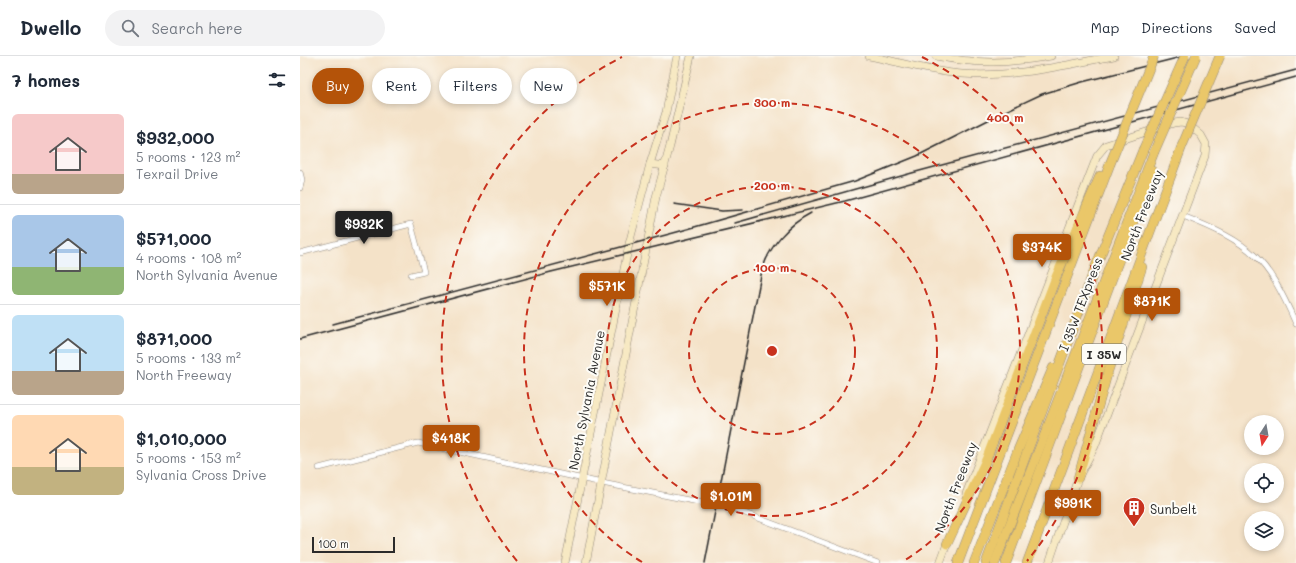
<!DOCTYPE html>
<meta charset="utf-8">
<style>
body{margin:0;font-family:Mali,sans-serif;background:#f2f2f3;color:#1f2937;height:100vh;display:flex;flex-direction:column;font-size:15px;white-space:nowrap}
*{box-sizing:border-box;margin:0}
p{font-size:13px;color:#747a83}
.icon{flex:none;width:22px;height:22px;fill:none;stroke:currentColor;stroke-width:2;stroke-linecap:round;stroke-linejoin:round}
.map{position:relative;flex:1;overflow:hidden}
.panel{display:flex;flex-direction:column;background:#fff;width:300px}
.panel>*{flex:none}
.banner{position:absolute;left:12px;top:12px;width:380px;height:36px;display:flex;gap:8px}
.needle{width:26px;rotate:191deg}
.tools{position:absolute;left:944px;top:359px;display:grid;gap:8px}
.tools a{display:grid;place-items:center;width:40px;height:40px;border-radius:50%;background:#fff;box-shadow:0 2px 6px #0003;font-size:20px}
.scale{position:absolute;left:12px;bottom:10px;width:83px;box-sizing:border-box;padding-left:4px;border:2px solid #2b2b2b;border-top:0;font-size:11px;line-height:14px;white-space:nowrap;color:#2b2b2b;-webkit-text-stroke:3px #fdfcf7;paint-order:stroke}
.price{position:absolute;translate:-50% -34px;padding:0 9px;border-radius:4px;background:#b45309;color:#fff;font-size:13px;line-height:26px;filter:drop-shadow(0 1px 2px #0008)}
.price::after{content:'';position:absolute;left:50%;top:24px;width:12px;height:9px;margin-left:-6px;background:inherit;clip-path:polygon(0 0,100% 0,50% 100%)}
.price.on{background:#222;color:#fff}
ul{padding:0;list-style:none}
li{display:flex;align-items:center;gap:12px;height:100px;padding:0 12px}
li+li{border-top:1px solid #e0e1e3}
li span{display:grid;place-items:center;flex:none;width:112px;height:80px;border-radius:6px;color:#555}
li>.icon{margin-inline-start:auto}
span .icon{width:48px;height:48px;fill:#fffc;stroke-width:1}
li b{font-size:17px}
h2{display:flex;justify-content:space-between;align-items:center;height:48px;padding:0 12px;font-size:17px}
.chip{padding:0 14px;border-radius:18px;background:#fff;box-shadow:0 2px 6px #0003;font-size:14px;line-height:36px}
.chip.on{background:#b45309;color:#fff}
header{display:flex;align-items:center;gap:24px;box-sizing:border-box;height:56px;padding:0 20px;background:#fff;border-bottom:1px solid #e0e1e3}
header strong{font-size:19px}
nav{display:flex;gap:22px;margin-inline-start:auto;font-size:14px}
.search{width:280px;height:36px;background:#f2f2f3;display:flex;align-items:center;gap:10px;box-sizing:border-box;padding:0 14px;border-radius:22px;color:#747a83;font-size:15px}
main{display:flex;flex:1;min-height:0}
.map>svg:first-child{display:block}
</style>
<header>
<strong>Dwello</strong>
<div class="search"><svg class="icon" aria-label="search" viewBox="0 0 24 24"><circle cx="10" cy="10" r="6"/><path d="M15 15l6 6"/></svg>Search here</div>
<nav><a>Map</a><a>Directions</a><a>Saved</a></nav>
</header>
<main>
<section class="panel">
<h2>7 homes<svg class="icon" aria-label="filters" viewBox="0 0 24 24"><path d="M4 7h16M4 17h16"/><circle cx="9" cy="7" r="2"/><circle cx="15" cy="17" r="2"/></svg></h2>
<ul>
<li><span style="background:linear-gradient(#f6c9c9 75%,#b9a48a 0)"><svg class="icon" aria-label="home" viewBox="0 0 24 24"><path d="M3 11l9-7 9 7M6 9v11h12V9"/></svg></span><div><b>$932,000</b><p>5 rooms · 123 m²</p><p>Texrail Drive</p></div></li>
<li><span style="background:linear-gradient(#a9c7e8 65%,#8fb573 0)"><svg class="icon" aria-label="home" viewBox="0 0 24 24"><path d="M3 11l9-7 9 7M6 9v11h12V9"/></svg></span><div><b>$571,000</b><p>4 rooms · 108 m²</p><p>North Sylvania Avenue</p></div></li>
<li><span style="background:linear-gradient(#bfe0f5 70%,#b9a48a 0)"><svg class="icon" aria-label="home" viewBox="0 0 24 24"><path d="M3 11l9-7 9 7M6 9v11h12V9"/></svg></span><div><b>$871,000</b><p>5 rooms · 133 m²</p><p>North Freeway</p></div></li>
<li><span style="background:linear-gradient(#ffd9b3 65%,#c2b280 0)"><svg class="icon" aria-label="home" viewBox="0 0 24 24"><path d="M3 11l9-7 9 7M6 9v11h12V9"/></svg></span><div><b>$1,010,000</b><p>5 rooms · 153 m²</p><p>Sylvania Cross Drive</p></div></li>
</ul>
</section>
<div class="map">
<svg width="996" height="507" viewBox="0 0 996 507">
<rect width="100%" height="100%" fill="#fdfcf7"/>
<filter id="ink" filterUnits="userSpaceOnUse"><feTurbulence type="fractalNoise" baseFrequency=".025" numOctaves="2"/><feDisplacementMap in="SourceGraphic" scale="8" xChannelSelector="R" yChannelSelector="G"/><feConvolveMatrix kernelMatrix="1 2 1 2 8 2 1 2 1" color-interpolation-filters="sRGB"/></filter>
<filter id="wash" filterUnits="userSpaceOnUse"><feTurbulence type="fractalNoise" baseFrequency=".012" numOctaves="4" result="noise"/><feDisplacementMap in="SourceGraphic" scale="16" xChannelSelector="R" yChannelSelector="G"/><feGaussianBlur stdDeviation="0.9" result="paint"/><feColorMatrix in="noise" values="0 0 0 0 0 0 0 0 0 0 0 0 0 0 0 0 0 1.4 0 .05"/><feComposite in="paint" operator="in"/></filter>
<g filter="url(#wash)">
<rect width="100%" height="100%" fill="#f4e2c8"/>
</g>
<g filter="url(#ink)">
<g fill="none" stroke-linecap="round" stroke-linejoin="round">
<g stroke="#90867a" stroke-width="6">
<g id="minor">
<path d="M 0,116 L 2,124 L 0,132"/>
<path d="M 883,160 C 951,187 967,201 996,268"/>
<path d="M 0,197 L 111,168 L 124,216 L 111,219"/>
<path d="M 19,412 L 118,387 L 302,427 L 434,453 L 578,507"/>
</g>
</g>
<g stroke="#90867a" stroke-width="8">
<g id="secondary">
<path d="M 569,0 C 599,6 632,16 662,18 C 713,22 764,9 814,0"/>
<path d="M 636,0 C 679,9 709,7 751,0"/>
<path d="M 350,108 L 365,110"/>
<path d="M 666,438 L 797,100 L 806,89 L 874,67 L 881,66 L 888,68 L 901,79 L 906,88 L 905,100 L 795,390 L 778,422 L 749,507"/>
<path d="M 265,507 L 329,188 L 350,108 L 366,56 L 377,0"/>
<path d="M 286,507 L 356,141 L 370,90 L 391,0"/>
<path d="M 640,507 L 648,485"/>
</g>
</g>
<g stroke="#90867a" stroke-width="10">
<g id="motorway">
<path d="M 778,422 L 808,315 L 842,211"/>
<path d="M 647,488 L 686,404 L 756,221 L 800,120"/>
<path d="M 658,507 L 810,108"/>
<path d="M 674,507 L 718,394 L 753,312"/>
<path d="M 686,507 L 794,215 L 843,94"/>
<path d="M 695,507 L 854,96"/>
<path d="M 706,507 L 852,115"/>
<path d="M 727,507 L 882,90"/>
</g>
</g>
<use href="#minor" stroke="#fff" stroke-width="5"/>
<use href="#secondary" stroke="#f7e9c3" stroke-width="7"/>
<use href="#motorway" stroke="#eac769" stroke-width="9"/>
<g stroke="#2b2b2b" stroke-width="1.5">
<path d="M 374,148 L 422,155 L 443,154"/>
<path d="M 435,167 L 612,117 L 996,14"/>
<path d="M 33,268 L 377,176 L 555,125 L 617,100 L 710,53 L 742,38 L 782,26 L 885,0"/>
<path d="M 0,283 L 251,216 L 545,145 L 996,21"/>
<path d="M 405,507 L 462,214 C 470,189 488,169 511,157"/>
</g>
<g stroke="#90867a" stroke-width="10" stroke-linecap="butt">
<g id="motorway-bridge">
<path d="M 882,90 L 920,0"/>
<path d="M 843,94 L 885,0"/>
<path d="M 854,96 L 896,0"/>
<path d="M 810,108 L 854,0"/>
</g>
</g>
<use href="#motorway-bridge" stroke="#eac769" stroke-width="9"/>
</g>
</g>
<g fill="none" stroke="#c8321e" stroke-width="2" stroke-dasharray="7 5">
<circle cx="472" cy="295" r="83"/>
<circle cx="472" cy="295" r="165"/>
<path d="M342 506A248 248 0 1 1 602 506"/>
<path d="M217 505A330 330 0 0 1 322 1M622 1A330 330 0 0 1 727 505"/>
</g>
<defs>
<g id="building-pin" transform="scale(1.15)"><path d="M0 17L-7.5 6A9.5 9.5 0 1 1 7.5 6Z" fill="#c8321e" stroke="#fdfcf7"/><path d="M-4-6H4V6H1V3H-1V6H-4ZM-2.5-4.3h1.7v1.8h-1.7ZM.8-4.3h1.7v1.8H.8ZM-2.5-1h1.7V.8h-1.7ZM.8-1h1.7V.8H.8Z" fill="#fff"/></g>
</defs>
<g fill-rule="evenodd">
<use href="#building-pin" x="834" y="452"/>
</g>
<g text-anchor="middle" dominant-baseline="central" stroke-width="4" stroke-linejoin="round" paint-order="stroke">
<rect fill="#fdfcf7" stroke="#6a6a68" stroke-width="1" x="782" y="288" width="44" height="20" rx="3"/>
<g font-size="12" font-weight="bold" fill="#2b2b2b">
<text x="804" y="298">I 35W</text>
</g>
<g font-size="13" fill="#2b2b2b" stroke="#fdfcf7">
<text transform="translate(841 159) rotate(-69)">North Freeway</text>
<text transform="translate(780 248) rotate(-69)">I 35W TEXpress</text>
<text transform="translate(286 344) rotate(-79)">North Sylvania Avenue</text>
<text transform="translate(655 431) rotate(-69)">North Freeway</text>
</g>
<g font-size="13" fill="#2b2b2b" stroke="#fdfcf7" text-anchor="start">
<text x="850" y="452">Sunbelt</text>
</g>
</g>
<circle cx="472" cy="295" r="6" fill="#c8321e" stroke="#fdfcf7" stroke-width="2"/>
<g font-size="12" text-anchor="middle" font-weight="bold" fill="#c8321e" stroke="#fdfcf7" stroke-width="4" stroke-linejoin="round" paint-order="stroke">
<text x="472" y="51">300 m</text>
<text x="705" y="66">400 m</text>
<text x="472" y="134">200 m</text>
<text x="472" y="216">100 m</text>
</g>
</svg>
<div class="tools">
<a><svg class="needle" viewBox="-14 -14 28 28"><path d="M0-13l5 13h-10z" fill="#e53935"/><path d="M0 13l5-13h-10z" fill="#747a83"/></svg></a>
<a><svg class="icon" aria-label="locate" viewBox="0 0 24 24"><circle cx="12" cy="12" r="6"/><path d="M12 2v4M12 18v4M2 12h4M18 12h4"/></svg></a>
<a><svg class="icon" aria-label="layers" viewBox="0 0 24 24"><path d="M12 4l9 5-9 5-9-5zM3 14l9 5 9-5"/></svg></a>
</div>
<div class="scale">100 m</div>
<b class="price on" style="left:64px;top:189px">$932K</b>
<b class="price" style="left:742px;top:212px">$374K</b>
<b class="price" style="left:307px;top:251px">$571K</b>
<b class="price" style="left:852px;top:266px">$871K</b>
<b class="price" style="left:151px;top:403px">$418K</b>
<b class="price" style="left:431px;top:461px">$1.01M</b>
<b class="price" style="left:773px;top:468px">$991K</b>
<div class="banner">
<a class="chip on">Buy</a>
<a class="chip">Rent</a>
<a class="chip">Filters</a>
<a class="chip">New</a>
</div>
</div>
</main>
